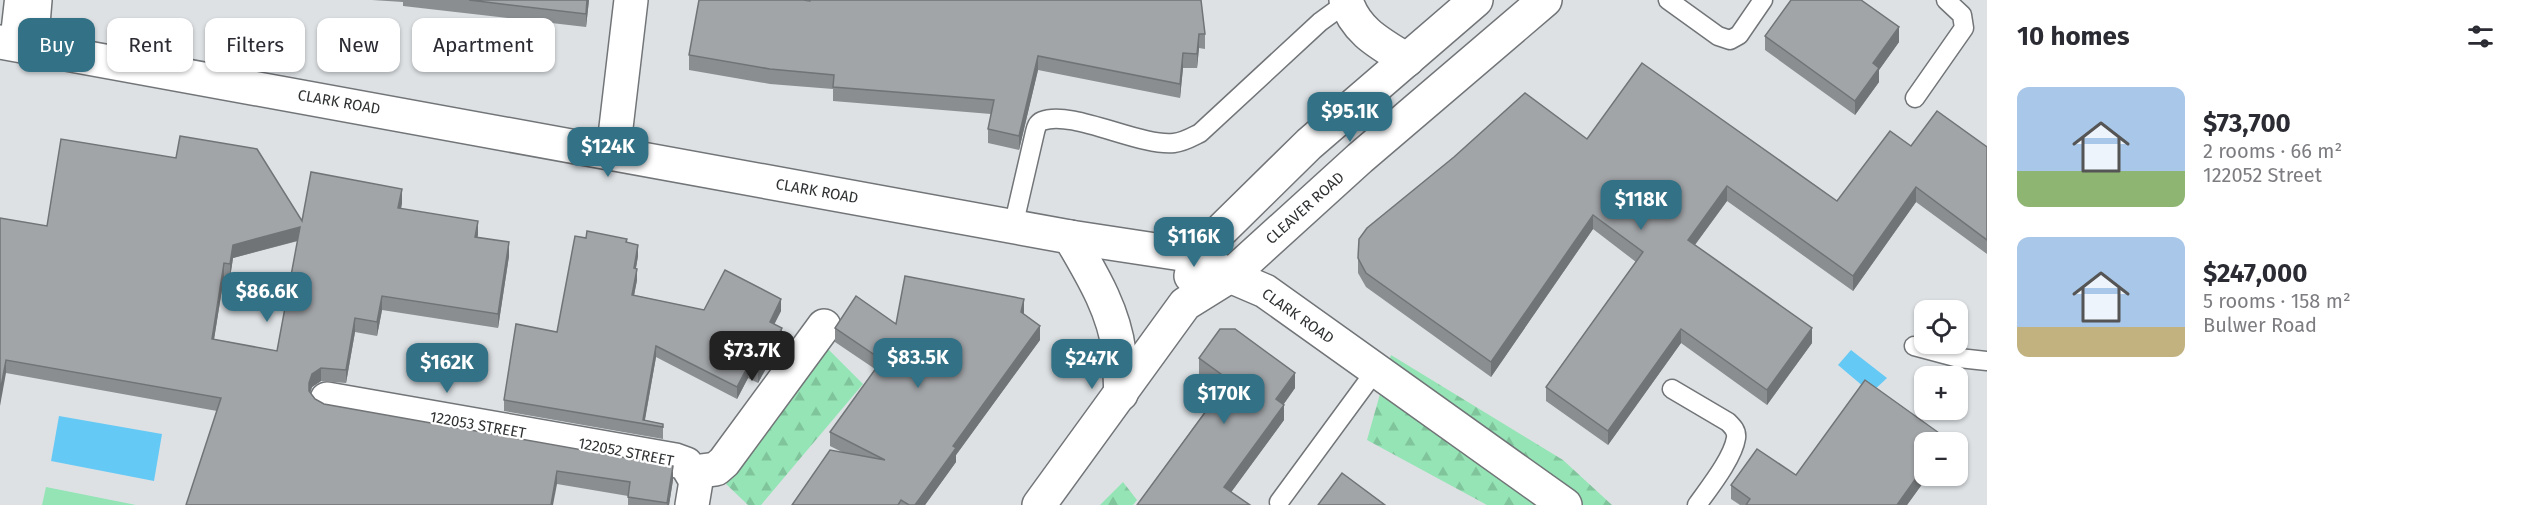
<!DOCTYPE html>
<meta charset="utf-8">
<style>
body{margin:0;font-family:"Fira Sans",sans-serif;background:#f2f2f3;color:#2b2b33;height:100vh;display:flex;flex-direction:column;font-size:22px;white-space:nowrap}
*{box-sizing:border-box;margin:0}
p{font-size:20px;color:#7c7c81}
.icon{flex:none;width:33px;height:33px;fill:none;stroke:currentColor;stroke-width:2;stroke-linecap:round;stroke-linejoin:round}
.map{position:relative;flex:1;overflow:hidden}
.drawer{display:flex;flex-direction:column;background:#fff;width:540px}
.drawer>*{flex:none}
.banner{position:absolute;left:18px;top:18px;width:570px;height:54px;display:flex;gap:12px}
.controls{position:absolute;left:1914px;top:300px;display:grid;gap:12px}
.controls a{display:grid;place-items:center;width:54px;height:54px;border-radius:12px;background:#fff;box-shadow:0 2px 4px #0004;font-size:30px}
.price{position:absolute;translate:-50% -51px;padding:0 14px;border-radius:12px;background:#327186;color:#fff;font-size:20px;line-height:39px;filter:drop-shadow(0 2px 3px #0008)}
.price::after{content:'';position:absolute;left:50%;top:36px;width:18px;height:14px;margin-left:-9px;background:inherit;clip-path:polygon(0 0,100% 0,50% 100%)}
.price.on{background:#222;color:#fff}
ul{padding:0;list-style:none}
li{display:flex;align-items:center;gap:18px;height:150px;padding:0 30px}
li span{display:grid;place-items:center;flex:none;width:168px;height:120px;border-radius:12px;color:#555}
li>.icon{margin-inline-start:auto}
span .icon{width:72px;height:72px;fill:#fffc;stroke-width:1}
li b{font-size:26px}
h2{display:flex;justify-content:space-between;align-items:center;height:72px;padding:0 30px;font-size:26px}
.chip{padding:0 21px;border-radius:12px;background:#fff;box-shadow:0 2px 4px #0004;font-size:21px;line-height:54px}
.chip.on{background:#327186;color:#fff}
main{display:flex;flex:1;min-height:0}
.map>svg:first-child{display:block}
</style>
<main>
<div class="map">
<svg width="1987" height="505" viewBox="0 0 1987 505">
<defs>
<pattern id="forest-firs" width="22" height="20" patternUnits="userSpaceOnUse" patternTransform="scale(1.5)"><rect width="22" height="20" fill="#94e4b5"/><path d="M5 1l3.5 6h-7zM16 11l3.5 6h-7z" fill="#80c49c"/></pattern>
</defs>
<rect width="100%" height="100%" fill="#dde1e4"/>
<path fill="#94e4b5" d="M 46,487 L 136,505 L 42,505 Z"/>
<g fill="url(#forest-firs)">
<path d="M 825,346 L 863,384 L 761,505 L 748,505 L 726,484 Z"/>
<path d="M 1391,355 L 1563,460 L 1612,505 L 1487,505 L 1367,440 Z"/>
<path d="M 1123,482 L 1137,500 L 1133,505 L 1100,505 Z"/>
</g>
<g fill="#65c9f5">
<path d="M 1851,350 L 1887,378 L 1871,393 L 1838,365 Z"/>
<path d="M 59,416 L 162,434 L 154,481 L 51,461 Z"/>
</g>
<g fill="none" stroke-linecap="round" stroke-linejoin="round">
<g stroke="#727578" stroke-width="21">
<g id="service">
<path d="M 1668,0 L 1718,36 L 1730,40 L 1739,35 L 1763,0"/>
<path d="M 9,44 L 14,0"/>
<path d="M 1915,98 L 1964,28 L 1962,15 L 1946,0"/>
<path d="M 1013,227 L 1035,132 C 1036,128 1037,123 1042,121 C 1071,109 1140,147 1174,143 C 1184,142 1192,137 1200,133 L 1320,22 L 1346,3"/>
<path d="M 1914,346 L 1959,358 L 1987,361"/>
<path d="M 1672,389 L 1728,422 C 1733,427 1737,431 1736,438 C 1733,458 1709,488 1697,505"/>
<path d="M 1279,502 L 1376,370"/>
</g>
</g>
<g stroke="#727578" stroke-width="36">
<g id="minor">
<path d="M 1346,0 C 1355,31 1381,44 1407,60"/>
<path d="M 31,48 L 35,0"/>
<path d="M 613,153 L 631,0"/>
<path d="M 327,399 L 675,460 L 686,464 L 696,481 L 692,505"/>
<path d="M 693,472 L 716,469 L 724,462 L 824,326"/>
</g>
</g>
<g stroke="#727578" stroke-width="36">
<g id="tertiary">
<path d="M 0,42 L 1070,237 L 1195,256 L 1230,276 L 1265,291 L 1565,505"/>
<path d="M 1070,237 C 1091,273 1114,310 1119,352 C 1120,366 1120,380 1121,394"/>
<path d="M 1191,276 L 1195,256 L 1309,144 L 1476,0"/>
<path d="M 1039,505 L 1185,304 L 1230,276 L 1360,158 L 1545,0"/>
</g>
</g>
<use href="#service" stroke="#fff" stroke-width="18"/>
<use href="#minor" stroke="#fff" stroke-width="33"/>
<use href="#tertiary" stroke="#fff" stroke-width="33"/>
</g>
<g fill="#8b8e90" fill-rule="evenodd">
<path d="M 372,0 L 589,0 L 586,27 L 403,6 L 403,2 Z"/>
<path d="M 810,1 L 1205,34 L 1205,49 L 1199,48 L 1197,68 L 1183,68 L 1180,98 L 1038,70 L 1019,150 L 988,143 L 988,129 L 991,114 L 833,101 L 833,89 L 770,84 L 689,70 L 689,55 Z"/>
<path d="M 1765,36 L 1899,42 L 1879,70 L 1879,82 L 1855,115 L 1765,50 Z"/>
<path d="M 1587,139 L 1837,201 L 1911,146 L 1987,147 L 1987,254 L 1916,202 L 1853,291 L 1727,201 L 1695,245 L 1812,343 L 1767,405 L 1681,343 L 1608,445 L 1546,401 L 1546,387 L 1636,262 L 1593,229 L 1491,377 L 1366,287 L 1358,273 L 1358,258 Z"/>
<path d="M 402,203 L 401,209 L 477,237 L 509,256 L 498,328 L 382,310 L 377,336 L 355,332 L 346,383 L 321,381 L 312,387 L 310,393 L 315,399 L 324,404 L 673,480 L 669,505 L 628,505 L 628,496 L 557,484 L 217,411 L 6,373 L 0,218 L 47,226 L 302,221 ZM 298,241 L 277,351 L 214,339 L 224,277 L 230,278 L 233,258 Z"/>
<path d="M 586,238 L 627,243 L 638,256 L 636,268 L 637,280 L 634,295 L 704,310 L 781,311 L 774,324 L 782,339 L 758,383 L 748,378 L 737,399 L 656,357 L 645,420 L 663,424 L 663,439 L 504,411 L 504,400 L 557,332 Z"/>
<path d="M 1024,312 L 1024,314 L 1040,340 L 956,455 L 956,462 L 925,505 L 792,505 L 844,453 L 830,446 L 830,432 L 875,369 L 835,342 L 835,328 Z"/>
<path d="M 1199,358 L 1295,388 L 1283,405 L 1284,420 L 1231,492 L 1137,505 L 1221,389 L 1199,374 Z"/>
<path d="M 1946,442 L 1924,476 L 1928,476 L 1907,505 L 1740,505 L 1731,499 L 1731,485 L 1796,475 Z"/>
</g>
<g fill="#717476">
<path d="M 587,0 L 589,0 L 586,27 L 586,14 Z"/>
<path d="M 1899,27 L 1899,42 L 1879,70 L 1879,82 L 1855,115 L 1855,101 L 1873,63 Z"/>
<path d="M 1199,34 L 1199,48 L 1197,68 L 1197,54 Z"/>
<path d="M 1183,53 L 1183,68 L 1180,98 L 1180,84 Z"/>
<path d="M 1038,56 L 1038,70 L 1019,150 L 1019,136 Z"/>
<path d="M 1727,186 L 1727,201 L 1688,254 L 1688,240 Z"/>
<path d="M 1916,187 L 1916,202 L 1853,291 L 1853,276 Z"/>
<path d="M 402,189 L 402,203 L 398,222 L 398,208 Z"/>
<path d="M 1593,215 L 1593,229 L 1491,377 L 1491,362 Z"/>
<path d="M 478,221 L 478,235 L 475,251 L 475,237 Z"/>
<path d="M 300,227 L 300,240 L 233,258 L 230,278 L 230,264 L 233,245 Z"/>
<path d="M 509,242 L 509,256 L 498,328 L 498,314 Z"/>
<path d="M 638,245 L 638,256 L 634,279 L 634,268 Z"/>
<path d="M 224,263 L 224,277 L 212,352 L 212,339 Z"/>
<path d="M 637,269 L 637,280 L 632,306 L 632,295 Z"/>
<path d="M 382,296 L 382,310 L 377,336 L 377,322 Z"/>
<path d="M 781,299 L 781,311 L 770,333 L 770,322 Z"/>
<path d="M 1024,299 L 1024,312 L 1021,326 L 1021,312 Z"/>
<path d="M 355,318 L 355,332 L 346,383 L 346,370 Z"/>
<path d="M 1040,326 L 1040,340 L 956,455 L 956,462 L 925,505 L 915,505 L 953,446 Z"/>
<path d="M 782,328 L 782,339 L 758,383 L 758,372 Z"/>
<path d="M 1812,328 L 1812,343 L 1767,405 L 1767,390 Z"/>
<path d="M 1681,329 L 1681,343 L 1608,445 L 1608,431 Z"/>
<path d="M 656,346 L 656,357 L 644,424 L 643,420 Z"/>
<path d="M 6,360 L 6,373 L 0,406 L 0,392 Z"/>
<path d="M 748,366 L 748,378 L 737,399 L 737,387 Z"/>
<path d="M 321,368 L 321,381 L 312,387 L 309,396 L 309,383 L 312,374 Z"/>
<path d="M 1295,373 L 1295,388 L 1276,415 L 1276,399 Z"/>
<path d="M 1284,405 L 1284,420 L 1224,502 L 1224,487 Z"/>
<path d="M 673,466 L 673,480 L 669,505 L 667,505 Z"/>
<path d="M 1924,467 L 1924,476 L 1928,476 L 1907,505 L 1897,505 Z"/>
<path d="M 557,471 L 557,484 L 553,505 L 551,505 Z"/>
</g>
<g fill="#a2a5a8" stroke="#717476" stroke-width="1.5" fill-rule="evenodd">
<path d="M 469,0 L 587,0 L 586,14 Z"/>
<path d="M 699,0 L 803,0 L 810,1 L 810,0 L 1201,0 L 1205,34 L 1199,34 L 1197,54 L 1183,53 L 1180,84 L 1038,56 L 1019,136 L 988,129 L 994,100 L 833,87 L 834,75 L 770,69 L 689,55 Z"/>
<path d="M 1791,0 L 1861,0 L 1899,27 L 1873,63 L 1879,68 L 1855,101 L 1765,36 Z"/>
<path d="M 1642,63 L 1837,201 L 1890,131 L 1911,146 L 1937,111 L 1987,147 L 1987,240 L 1916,187 L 1853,276 L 1727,186 L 1688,240 L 1812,328 L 1767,390 L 1681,329 L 1608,431 L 1546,387 L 1643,252 L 1593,215 L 1491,362 L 1366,273 L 1358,258 L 1359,239 L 1367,228 L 1454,157 L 1525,93 L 1587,139 Z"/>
<path d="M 180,136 L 257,149 L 302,221 L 311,172 L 402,189 L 398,208 L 478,221 L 475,237 L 509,242 L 498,314 L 382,296 L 377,322 L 355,318 L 346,370 L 321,368 L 312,374 L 309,383 L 309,391 L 315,399 L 324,404 L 673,466 L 667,503 L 628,497 L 630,482 L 557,471 L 551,505 L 186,505 L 221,398 L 6,360 L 0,392 L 0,218 L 47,226 L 61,139 L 176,158 ZM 300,227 L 277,351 L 212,339 L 224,263 L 230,264 L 233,245 Z"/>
<path d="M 587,231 L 627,239 L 626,242 L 638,245 L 634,268 L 637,269 L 632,295 L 704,310 L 725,270 L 781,299 L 770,322 L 782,328 L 758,372 L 748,366 L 737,387 L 656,346 L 643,420 L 663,424 L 663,427 L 504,400 L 516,324 L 557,332 L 575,236 L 586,238 Z"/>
<path d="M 905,276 L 1024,299 L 1021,312 L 1040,326 L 953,446 L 956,448 L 915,505 L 909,505 L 901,500 L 898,505 L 792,505 L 830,450 L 885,460 L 830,432 L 882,360 L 835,328 L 856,296 L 896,324 Z"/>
<path d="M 1220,329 L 1235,329 L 1295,373 L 1276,399 L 1284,405 L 1224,487 L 1250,505 L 1137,505 L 1229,380 L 1199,358 Z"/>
<path d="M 1865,380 L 1946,438 L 1942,442 L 1924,442 L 1924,467 L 1897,505 L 1746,505 L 1750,499 L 1731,485 L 1757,449 L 1796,475 Z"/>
<path d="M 1342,473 L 1385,505 L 1318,505 Z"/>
</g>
<g text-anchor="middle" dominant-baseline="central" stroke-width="4.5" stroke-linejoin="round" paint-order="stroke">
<g font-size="15" fill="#2f3132" stroke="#fff">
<text transform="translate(339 102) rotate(10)">CLARK ROAD</text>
<text transform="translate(817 191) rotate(10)">CLARK ROAD</text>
<text transform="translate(1305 208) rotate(-42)">CLEAVER ROAD</text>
<text transform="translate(1298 316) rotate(35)">CLARK ROAD</text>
<text transform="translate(478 425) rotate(10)">122053 STREET</text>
<text transform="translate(626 452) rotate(11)">122052 STREET</text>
</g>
</g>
</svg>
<div class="controls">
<a><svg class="icon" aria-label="locate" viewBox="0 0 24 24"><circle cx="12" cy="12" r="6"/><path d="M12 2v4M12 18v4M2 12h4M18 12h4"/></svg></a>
<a>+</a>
<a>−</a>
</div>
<b class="price" style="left:1350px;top:143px">$95.1K</b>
<b class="price" style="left:608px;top:178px">$124K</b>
<b class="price" style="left:1641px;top:231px">$118K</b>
<b class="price" style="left:1194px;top:268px">$116K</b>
<b class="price" style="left:267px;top:323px">$86.6K</b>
<b class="price on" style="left:752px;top:382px">$73.7K</b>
<b class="price" style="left:918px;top:389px">$83.5K</b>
<b class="price" style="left:1092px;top:390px">$247K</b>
<b class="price" style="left:447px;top:394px">$162K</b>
<b class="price" style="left:1224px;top:425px">$170K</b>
<div class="banner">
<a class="chip on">Buy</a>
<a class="chip">Rent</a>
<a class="chip">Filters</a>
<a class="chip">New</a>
<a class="chip">Apartment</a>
</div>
</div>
<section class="drawer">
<h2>10 homes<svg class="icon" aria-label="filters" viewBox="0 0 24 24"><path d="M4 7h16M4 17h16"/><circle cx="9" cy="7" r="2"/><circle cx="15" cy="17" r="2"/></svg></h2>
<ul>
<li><span style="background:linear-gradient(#a9c7e8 70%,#8fb573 0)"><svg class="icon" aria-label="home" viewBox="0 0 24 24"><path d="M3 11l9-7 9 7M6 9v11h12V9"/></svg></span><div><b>$73,700</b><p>2 rooms · 66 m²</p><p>122052 Street</p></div></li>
<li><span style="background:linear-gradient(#a9c7e8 75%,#c2b280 0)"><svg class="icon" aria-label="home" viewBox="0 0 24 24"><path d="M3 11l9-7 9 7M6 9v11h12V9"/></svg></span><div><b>$247,000</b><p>5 rooms · 158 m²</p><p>Bulwer Road</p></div></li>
</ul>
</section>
</main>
